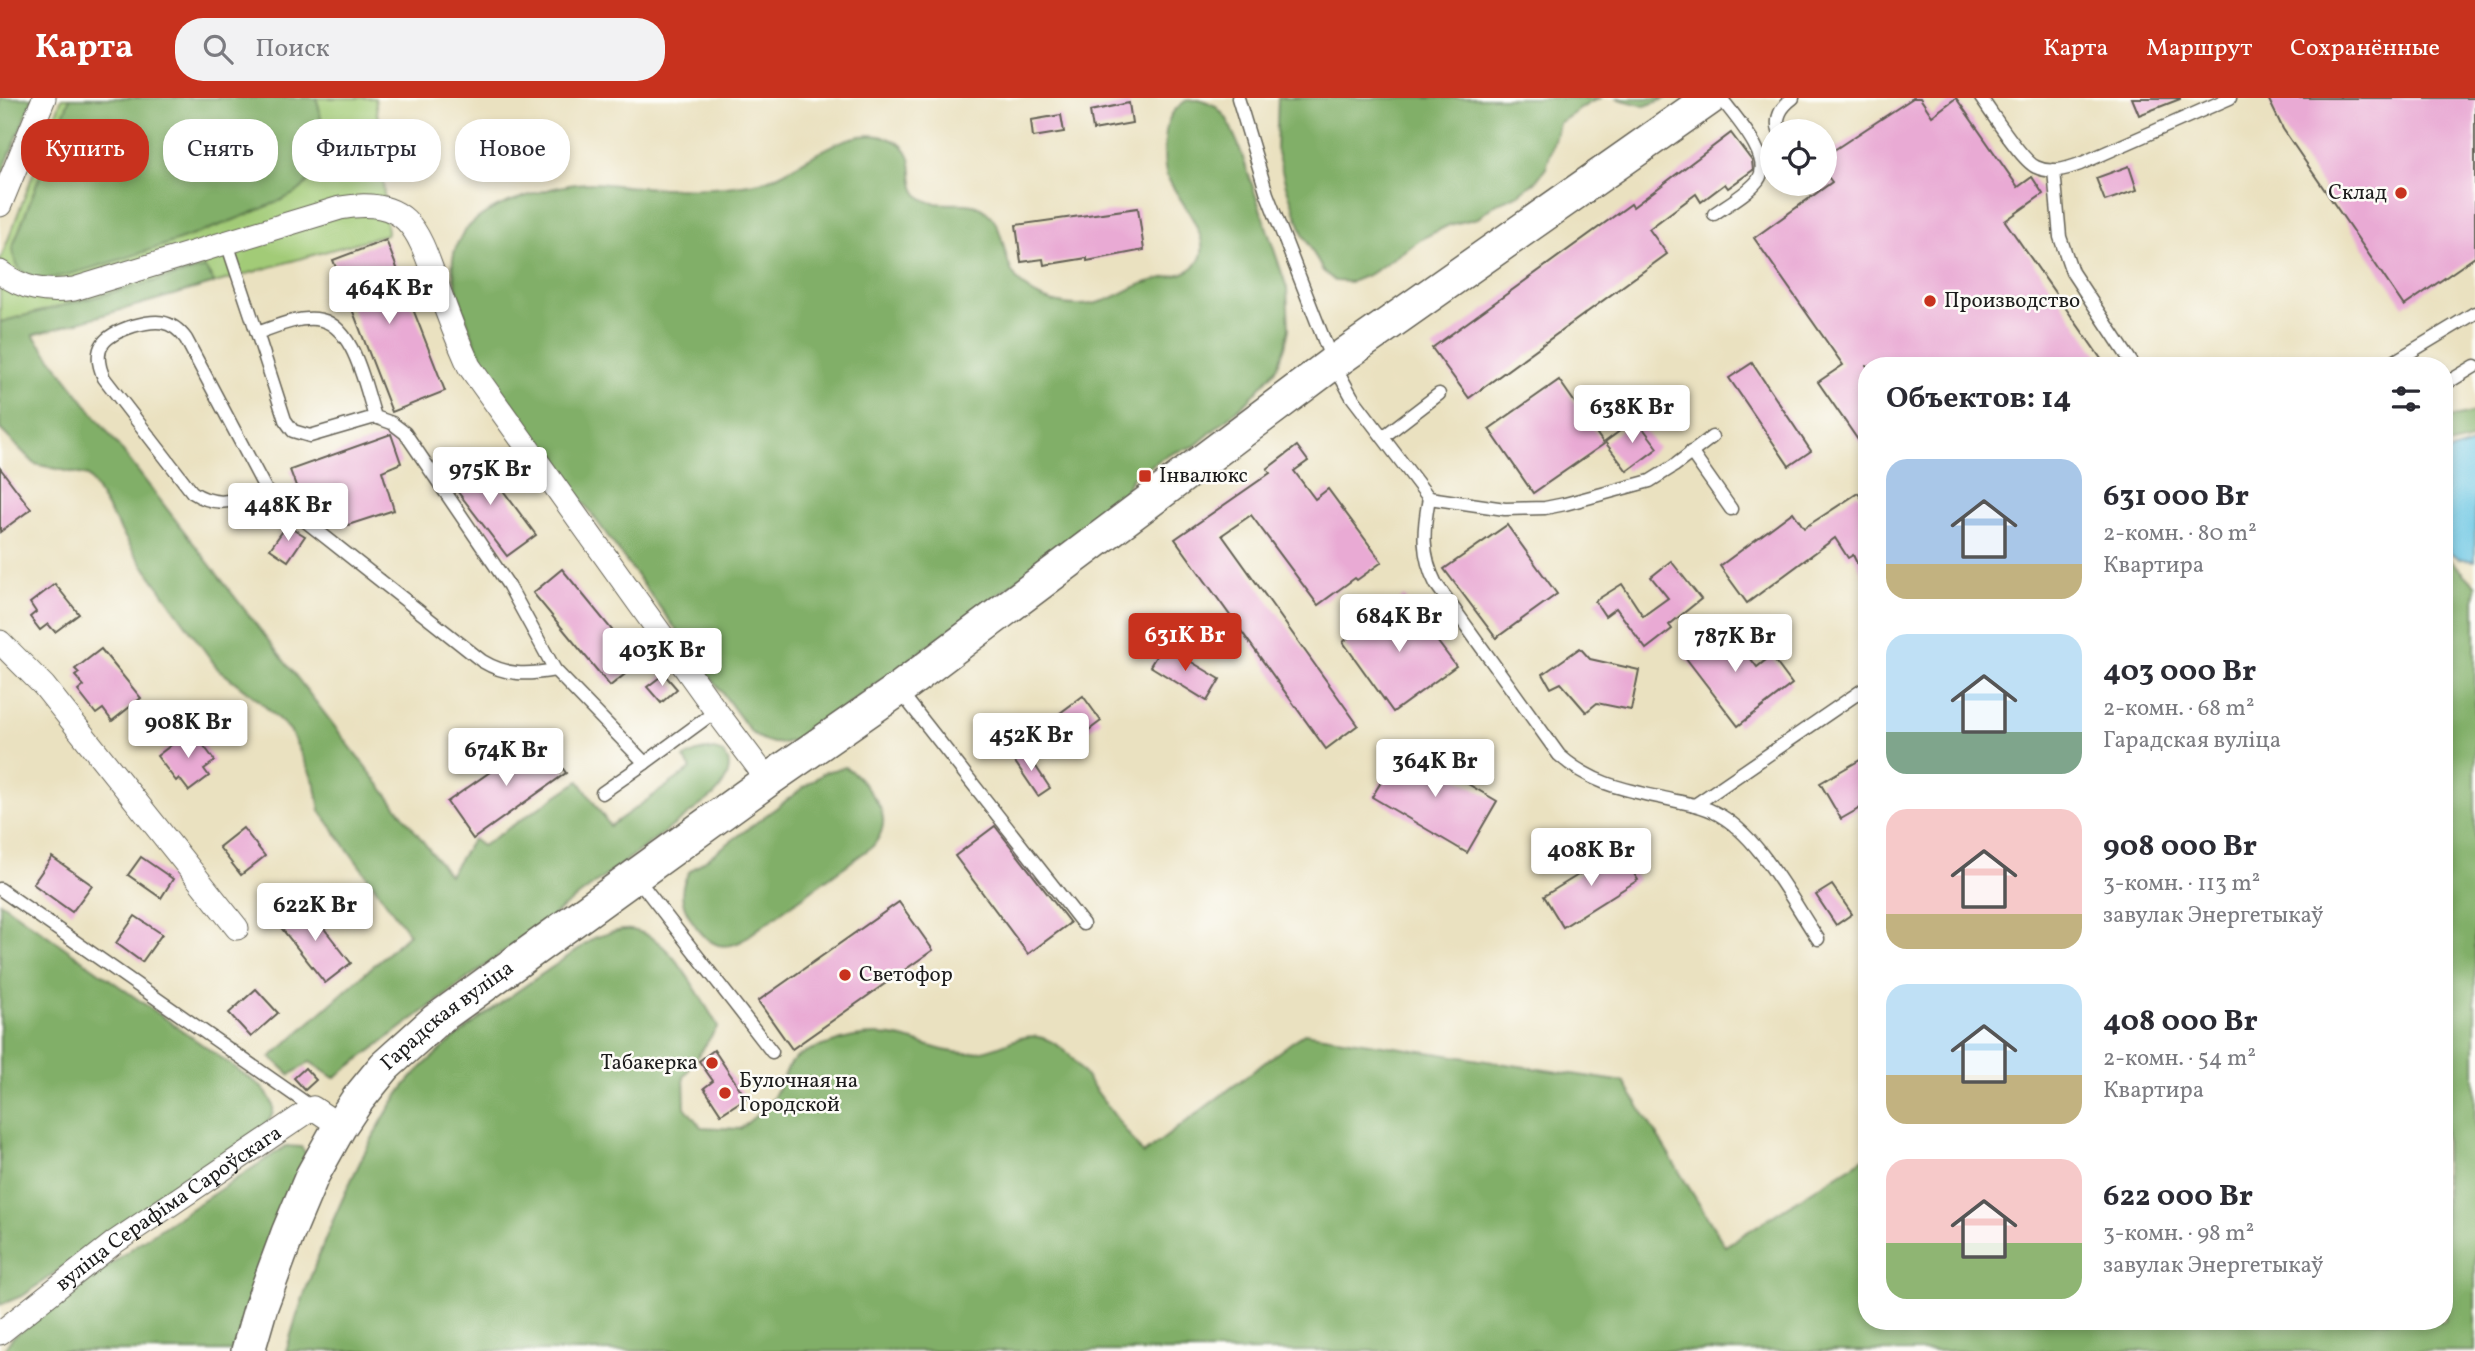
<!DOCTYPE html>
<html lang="ru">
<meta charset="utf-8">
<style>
body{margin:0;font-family:Vollkorn,serif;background:#f2f2f3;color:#2b2b33;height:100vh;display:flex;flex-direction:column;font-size:26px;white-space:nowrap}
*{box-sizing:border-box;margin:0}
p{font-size:23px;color:#7c7c81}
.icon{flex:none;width:38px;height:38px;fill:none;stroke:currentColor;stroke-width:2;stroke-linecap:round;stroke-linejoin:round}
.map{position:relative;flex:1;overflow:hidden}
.side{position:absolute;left:1858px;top:259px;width:595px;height:973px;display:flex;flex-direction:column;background:#fff;border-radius:28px;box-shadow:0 4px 10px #0003}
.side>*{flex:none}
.guide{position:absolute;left:21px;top:21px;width:665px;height:63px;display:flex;gap:14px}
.tools{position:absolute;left:1760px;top:21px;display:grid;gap:14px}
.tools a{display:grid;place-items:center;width:77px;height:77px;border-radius:50%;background:#fff;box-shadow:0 4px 10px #0003;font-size:35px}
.price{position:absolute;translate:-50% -60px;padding:0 16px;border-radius:7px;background:#fff;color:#222;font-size:23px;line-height:46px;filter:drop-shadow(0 2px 4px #0008)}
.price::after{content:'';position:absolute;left:50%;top:42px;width:21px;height:16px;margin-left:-10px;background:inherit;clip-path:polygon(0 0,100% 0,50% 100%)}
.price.on{background:#c8321e;color:#fff}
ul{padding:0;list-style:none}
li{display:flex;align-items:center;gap:21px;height:175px;padding:0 28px}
li span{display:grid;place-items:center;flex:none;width:196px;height:140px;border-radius:21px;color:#555}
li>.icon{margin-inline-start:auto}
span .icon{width:84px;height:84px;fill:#fffc;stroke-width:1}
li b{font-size:30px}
h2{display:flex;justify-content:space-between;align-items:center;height:84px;padding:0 28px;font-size:30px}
.chip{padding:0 24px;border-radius:28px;background:#fff;box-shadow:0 4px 10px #0003;font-size:24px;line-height:63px}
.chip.on{background:#c8321e;color:#fff}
header{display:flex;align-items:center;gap:42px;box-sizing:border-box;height:98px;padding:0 35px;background:#c8321e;color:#fff}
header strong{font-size:33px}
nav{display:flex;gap:38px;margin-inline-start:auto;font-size:24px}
.search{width:490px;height:63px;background:#f2f2f3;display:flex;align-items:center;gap:18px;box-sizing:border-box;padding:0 24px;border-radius:28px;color:#7c7c81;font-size:26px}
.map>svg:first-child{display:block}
</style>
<header>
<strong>Карта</strong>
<div class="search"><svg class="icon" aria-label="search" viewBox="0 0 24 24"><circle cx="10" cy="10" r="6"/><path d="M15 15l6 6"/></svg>Поиск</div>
<nav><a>Карта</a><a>Маршрут</a><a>Сохранённые</a></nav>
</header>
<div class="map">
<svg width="2475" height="1253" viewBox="0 0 2475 1253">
<rect width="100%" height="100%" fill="#fdfcf7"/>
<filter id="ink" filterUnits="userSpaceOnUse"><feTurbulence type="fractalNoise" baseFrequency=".0143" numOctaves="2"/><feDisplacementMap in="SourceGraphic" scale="14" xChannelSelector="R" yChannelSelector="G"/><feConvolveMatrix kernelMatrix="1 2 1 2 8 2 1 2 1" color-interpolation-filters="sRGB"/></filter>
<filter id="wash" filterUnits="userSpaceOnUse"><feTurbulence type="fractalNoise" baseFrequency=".00686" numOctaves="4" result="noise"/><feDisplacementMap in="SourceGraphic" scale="28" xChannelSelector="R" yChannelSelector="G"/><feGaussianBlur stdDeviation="1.57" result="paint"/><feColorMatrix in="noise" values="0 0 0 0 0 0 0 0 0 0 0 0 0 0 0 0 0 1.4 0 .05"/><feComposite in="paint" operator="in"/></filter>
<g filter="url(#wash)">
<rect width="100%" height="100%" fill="#eae1c0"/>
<path fill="#a2cb77" stroke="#5f744a" stroke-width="2" d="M 62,0 L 375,0 L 378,21 L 387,136 L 32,237 L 0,234 L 0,163 Z"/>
<g fill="#81af68" stroke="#4e6642" stroke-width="2">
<path d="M 0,0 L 33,0 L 0,81 Z"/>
<path d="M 70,0 L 316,0 C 326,24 321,73 301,91 C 280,110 67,184 39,181 C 20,178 13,166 13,148 Z"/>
<path d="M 1278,0 L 1602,0 L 1591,4 L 1559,25 L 1546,70 L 1535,84 L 1519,96 L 1495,106 L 1478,120 L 1449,127 L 1423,140 L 1370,176 L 1351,184 L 1335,183 L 1323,173 L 1303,136 L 1286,88 L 1276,51 Z"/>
<path d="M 1615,0 L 1667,0 L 1645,8 Z"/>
<path d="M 1187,2 L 1203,2 L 1216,8 L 1227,21 L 1239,48 L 1287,190 L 1289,231 L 1285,249 L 1277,270 L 1250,301 L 1195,348 L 1169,356 L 1132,380 L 1117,409 L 807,637 C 786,647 770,650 751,634 L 496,285 C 480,260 470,236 462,208 C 458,193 451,176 453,161 C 458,124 495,107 527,98 C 548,91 569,85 592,85 C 608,85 624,89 640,89 C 678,91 718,92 755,85 C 800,77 845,19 895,43 C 923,57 903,87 922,100 C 938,112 963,100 981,110 C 1005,124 1001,152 1012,174 C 1029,204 1073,213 1104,203 C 1119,198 1133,188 1148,184 C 1160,180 1172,179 1183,175 C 1230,156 1178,104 1167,78 C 1163,67 1164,53 1165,42 C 1166,23 1171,12 1187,2 Z"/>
<path d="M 205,170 L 215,185 L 33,237 L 449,777 L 473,741 L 482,748 L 579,683 L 610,728 L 691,671 L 684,660 C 723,637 746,666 713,698 L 334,980 L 310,964 L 290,977 L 271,959 L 409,836 L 320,713 L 316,688 L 290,632 L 257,601 L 218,571 L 135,456 L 88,378 L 35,366 L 0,331 L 0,224 Z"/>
<path d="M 2475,314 L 2475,341 L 2445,349 L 2445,321 Z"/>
<path d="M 2445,451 L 2450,461 L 2475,487 L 2475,1253 L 286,1253 C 306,1185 332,1119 364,1056 C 379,1028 394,998 416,975 C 468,923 534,883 594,840 C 606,836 619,831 631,832 C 671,837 698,897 718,928 L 684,979 L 685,1009 L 701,1029 L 740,1031 C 750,1022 763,1013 771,1003 C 780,991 784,970 795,961 C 803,953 819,949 829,946 C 853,937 877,934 903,940 C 926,946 946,956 970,955 C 1015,951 1027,919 1069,956 L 1143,1056 L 1304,935 L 1624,984 L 1725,1148 L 1867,1058 L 1867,1223 L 2445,1223 Z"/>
<path d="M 845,669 C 856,675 862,683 869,693 C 885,712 889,728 873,748 L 740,844 C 732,847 726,849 718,847 C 709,844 703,837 697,830 C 683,811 676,795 689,774 L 825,674 Z"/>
<path d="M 0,804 L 258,986 C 277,1004 279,1014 260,1034 L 128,1122 L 24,1197 L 0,1207 Z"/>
<path d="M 286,1048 L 301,1049 L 305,1054 L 306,1063 L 237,1253 L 3,1253 L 12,1240 L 139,1145 Z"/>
</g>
<path fill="#64c3e2" stroke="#40707f" stroke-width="2" d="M 2475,345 L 2475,463 L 2459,460 L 2452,455 L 2445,441 L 2445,356 Z"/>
<g id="blocks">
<g fill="#e9aad4">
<path d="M 1913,0 L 1920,0 L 1932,18 L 1956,0 L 2018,89 L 2032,79 L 2043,96 L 2005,123 L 2106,268 L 1867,268 L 1867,355 L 1818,284 L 1843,267 L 1754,140 L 1832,84 L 1825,75 L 1825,58 Z"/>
<path d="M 2132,0 L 2180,0 L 2180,1 L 2139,17 Z"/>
<path d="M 2268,0 L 2475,0 L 2475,159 L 2404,208 L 2283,31 Z"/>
<path d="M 1129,5 L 1132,25 L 1093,32 L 1090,13 Z"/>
<path d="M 1061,17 L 1064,34 L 1033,39 L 1031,22 Z"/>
<path d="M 1731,35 L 1752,63 L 1753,72 L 1728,90 L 1725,86 L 1701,104 L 1696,96 L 1649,131 L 1667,156 L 1469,300 L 1432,250 L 1631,106 L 1633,109 Z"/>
<path d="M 2129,68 L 2137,92 L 2105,103 L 2096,80 Z"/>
<path d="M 1138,110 L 1144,152 L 1087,163 L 1087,160 L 1044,167 L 1043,161 L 1021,164 L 1016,127 Z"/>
<path d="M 386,142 L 445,293 L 392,314 L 333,162 Z"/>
<path d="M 1752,265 L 1811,353 L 1789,368 L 1729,280 Z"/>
<path d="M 1559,282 L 1604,346 L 1533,395 L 1489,331 Z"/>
<path d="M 1636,321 L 1658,350 L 1627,373 L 1605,344 Z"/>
<path d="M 391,336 L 401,365 L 382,373 L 394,412 L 342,429 L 329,391 L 301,401 L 290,372 Z"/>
<path d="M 1297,348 L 1308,363 L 1294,373 L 1315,401 L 1328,391 L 1382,464 L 1357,482 L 1355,480 L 1318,507 L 1251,417 L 1222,437 L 1358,627 L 1326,651 L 1175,441 L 1270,375 L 1267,371 Z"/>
<path d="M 458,358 L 482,386 L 493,379 L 536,437 L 507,458 L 441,372 Z"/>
<path d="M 0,370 L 31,411 L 0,434 Z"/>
<path d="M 1858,395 L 1867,409 L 1867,486 L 1853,457 L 1848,460 L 1835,440 L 1747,505 L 1720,468 L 1793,414 L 1804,430 Z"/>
<path d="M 287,427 L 305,438 L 288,463 L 270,451 Z"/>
<path d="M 1507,427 L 1557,496 L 1496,540 L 1444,471 Z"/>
<path d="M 1671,463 L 1701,501 L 1669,527 L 1672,531 L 1646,551 L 1616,510 L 1605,518 L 1595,503 L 1622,486 L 1643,518 L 1668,500 L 1651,479 Z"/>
<path d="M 562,471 L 639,565 L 610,588 L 533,495 Z"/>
<path d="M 55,486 L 79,516 L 55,534 L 48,526 L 40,532 L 30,519 L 36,514 L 30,505 Z"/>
<path d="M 1404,499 L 1456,568 L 1393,614 L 1343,544 Z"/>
<path d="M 1723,524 L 1757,569 L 1771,558 L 1792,586 L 1738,628 L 1682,555 Z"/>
<path d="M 1163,547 L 1220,581 L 1207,603 L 1150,568 Z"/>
<path d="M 1580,550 L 1590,561 L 1639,572 L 1631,612 L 1597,605 L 1586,614 L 1561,585 L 1551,590 L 1543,576 Z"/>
<path d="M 101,551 L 141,600 L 112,623 L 103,611 L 96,616 L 78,593 L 84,588 L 75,578 L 79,575 L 75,571 Z"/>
<path d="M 664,576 L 677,591 L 661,605 L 647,589 Z"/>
<path d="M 1083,598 L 1101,623 L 1062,652 L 1044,627 Z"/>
<path d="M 200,633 L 209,644 L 204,648 L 215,663 L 204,671 L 209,678 L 189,693 L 179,680 L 176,683 L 157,658 L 183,638 L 186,643 Z"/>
<path d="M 540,639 L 566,675 L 473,741 L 447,704 Z"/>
<path d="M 1403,648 L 1497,703 L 1467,755 L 1372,699 Z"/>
<path d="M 1025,652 L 1050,690 L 1038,698 L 1013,661 Z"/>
<path d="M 1867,658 L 1867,706 L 1841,721 L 1820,685 Z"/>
<path d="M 995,728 L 1070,825 L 1028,856 L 955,758 Z"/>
<path d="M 243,730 L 265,758 L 241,777 L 219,749 Z"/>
<path d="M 1619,752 L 1638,782 L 1563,829 L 1544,798 Z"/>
<path d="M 52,759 L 92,787 L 72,814 L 33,786 Z"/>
<path d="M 141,759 L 173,781 L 161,800 L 128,777 Z"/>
<path d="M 1832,787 L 1852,816 L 1836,827 L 1816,797 Z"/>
<path d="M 899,804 L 933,852 L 792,951 L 758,903 Z"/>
<path d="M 304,805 L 351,865 L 325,885 L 279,827 Z"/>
<path d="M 135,818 L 162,836 L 142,864 L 116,845 Z"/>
<path d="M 256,891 L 278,915 L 251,939 L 229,915 Z"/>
<path d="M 714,952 L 746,1000 L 721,1016 L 704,990 L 713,983 L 699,963 Z"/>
<path d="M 305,970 L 316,982 L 305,992 L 294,980 Z"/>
</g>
</g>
</g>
<g filter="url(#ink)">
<use href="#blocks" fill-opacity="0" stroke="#646155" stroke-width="2"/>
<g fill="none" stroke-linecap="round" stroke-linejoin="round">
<g stroke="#646155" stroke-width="15">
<g id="lane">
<path d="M 1238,0 L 1267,96 L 1333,265 L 1352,299 L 1429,400 C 1423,432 1421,457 1436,486 L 1559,657 C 1594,688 1628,692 1672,702 C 1686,705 1701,707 1714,714 C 1758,735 1791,801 1818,841"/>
<path d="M 1981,0 C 1992,15 2022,63 2036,69 C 2050,76 2066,71 2080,66 L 2230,0"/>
<path d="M 1779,33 C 1775,19 1781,9 1793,0"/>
<path d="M 2054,72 L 2060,139 L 2072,174 L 2134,268"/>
<path d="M 1714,116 C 1728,106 1748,95 1758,82 C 1774,60 1734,18 1721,0"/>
<path d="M 227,145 L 257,235"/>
<path d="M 2387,268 L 2475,215"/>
<path d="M 2445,286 L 2475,268"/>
<path d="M 375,319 C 365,289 354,224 316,221 C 296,219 275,229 257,235 L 285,322 L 293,333 L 310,338 L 375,319 L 392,325 L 405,335 L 509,488 L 555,572 L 645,665 L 716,613"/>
<path d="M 1383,339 L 1439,296"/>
<path d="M 1691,354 L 1731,411"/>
<path d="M 266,392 C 238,401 219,412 192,394 L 104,280 C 90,249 105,237 133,228 C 154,222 171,220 186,241 L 266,392 L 482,563 C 507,578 527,577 555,572"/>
<path d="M 1429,400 L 1505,411 L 1545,410 L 1565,406 L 1650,383 L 1674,368 L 1712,339"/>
<path d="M 899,592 L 1083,826"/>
<path d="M 602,695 L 645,665"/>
<path d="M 1695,707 L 1867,589"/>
<path d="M 636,779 L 772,954"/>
<path d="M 0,791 L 313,1010"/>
</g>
</g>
<g stroke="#646155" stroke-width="25">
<g id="street">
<path d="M 0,107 L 44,0"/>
<path d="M 0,174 C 23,191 45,195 74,191 L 340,110 C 411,97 419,136 439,192 C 448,218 458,243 469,268 L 716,613 L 768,682"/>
<path d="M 0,544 L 44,588 L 237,830"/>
<path id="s1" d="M 0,1235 L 115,1144 L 313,1010 L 340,1028"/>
</g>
</g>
<g stroke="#646155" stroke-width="36">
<g id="secondary">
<path id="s2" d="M 248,1253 L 261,1208 L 288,1135 L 312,1078 L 340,1028 L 358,1001 L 385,968 L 436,922 L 768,682 L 899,591 L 1333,265 L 1710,0"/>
</g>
</g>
<use href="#lane" stroke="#fff" stroke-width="12"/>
<use href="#street" stroke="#fff" stroke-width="23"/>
<use href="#secondary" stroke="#fff" stroke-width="33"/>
</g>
</g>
<g fill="#c8321e" stroke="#fdfcf7" stroke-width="2.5">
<circle cx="2401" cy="95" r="7"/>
<circle cx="1930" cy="203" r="7"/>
<rect x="1138" y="371" width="14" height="14" rx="3.5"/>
<circle cx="845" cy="877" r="7"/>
<circle cx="712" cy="965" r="7"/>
<circle cx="725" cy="995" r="7"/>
</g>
<g text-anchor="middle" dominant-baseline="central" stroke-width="5" stroke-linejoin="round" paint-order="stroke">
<g font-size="21" fill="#1c1c1c" stroke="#fdfcf7" text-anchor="start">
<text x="2387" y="95" text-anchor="end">Склад</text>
<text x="1944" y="203">Производство</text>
<text x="1159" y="378">Інвалюкс</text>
<text x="859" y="877">Светофор</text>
<text x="698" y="965" text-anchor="end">Табакерка</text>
<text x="739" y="983">Булочная на<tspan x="739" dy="24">Городской</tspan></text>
</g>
<g font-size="21" fill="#1c1c1c" stroke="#fdfcf7">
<text stroke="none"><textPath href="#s2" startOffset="399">Гарадская вуліца</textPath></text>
<text stroke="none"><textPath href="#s1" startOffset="210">вуліца Серафіма Сароўскага</textPath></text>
</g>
</g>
</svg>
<div class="tools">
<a><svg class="icon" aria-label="locate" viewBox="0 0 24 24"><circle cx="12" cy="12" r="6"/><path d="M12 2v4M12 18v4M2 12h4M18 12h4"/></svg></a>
</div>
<b class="price" style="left:389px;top:228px">464K Br</b>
<b class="price" style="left:1632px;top:347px">638K Br</b>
<b class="price" style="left:490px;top:409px">975K Br</b>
<b class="price" style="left:288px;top:445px">448K Br</b>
<b class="price" style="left:1399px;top:556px">684K Br</b>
<b class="price on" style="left:1185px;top:575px">631K Br</b>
<b class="price" style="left:1735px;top:576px">787K Br</b>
<b class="price" style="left:662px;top:590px">403K Br</b>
<b class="price" style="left:188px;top:662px">908K Br</b>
<b class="price" style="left:1031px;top:675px">452K Br</b>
<b class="price" style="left:506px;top:690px">674K Br</b>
<b class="price" style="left:1435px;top:701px">364K Br</b>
<b class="price" style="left:1591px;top:790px">408K Br</b>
<b class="price" style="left:315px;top:845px">622K Br</b>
<div class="guide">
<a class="chip on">Купить</a>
<a class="chip">Снять</a>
<a class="chip">Фильтры</a>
<a class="chip">Новое</a>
</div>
<section class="side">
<h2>Объектов: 14<svg class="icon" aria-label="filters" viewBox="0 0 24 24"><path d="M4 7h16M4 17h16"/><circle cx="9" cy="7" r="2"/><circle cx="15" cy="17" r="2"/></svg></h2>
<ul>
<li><span style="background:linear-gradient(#a9c7e8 75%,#c2b280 0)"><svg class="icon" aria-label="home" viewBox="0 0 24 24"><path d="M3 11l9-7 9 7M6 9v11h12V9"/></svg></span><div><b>631 000 Br</b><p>2-комн. · 80 m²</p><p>Квартира</p></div></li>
<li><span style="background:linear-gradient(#bfe0f5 70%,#7fa58c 0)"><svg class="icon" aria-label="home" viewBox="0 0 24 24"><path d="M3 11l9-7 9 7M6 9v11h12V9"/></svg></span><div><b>403 000 Br</b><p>2-комн. · 68 m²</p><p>Гарадская вуліца</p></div></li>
<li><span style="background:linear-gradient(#f6c9c9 75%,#c2b280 0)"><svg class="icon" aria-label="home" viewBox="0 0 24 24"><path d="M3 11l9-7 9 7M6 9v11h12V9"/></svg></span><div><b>908 000 Br</b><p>3-комн. · 113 m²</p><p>завулак Энергетыкаў</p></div></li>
<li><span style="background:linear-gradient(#bfe0f5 65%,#c2b280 0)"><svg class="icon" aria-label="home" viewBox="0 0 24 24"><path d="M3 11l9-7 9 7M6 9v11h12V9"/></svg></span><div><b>408 000 Br</b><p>2-комн. · 54 m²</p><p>Квартира</p></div></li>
<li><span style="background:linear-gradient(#f6c9c9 60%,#8fb573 0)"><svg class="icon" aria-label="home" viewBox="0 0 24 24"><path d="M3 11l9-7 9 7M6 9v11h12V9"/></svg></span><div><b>622 000 Br</b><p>3-комн. · 98 m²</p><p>завулак Энергетыкаў</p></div></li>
</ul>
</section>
</div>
